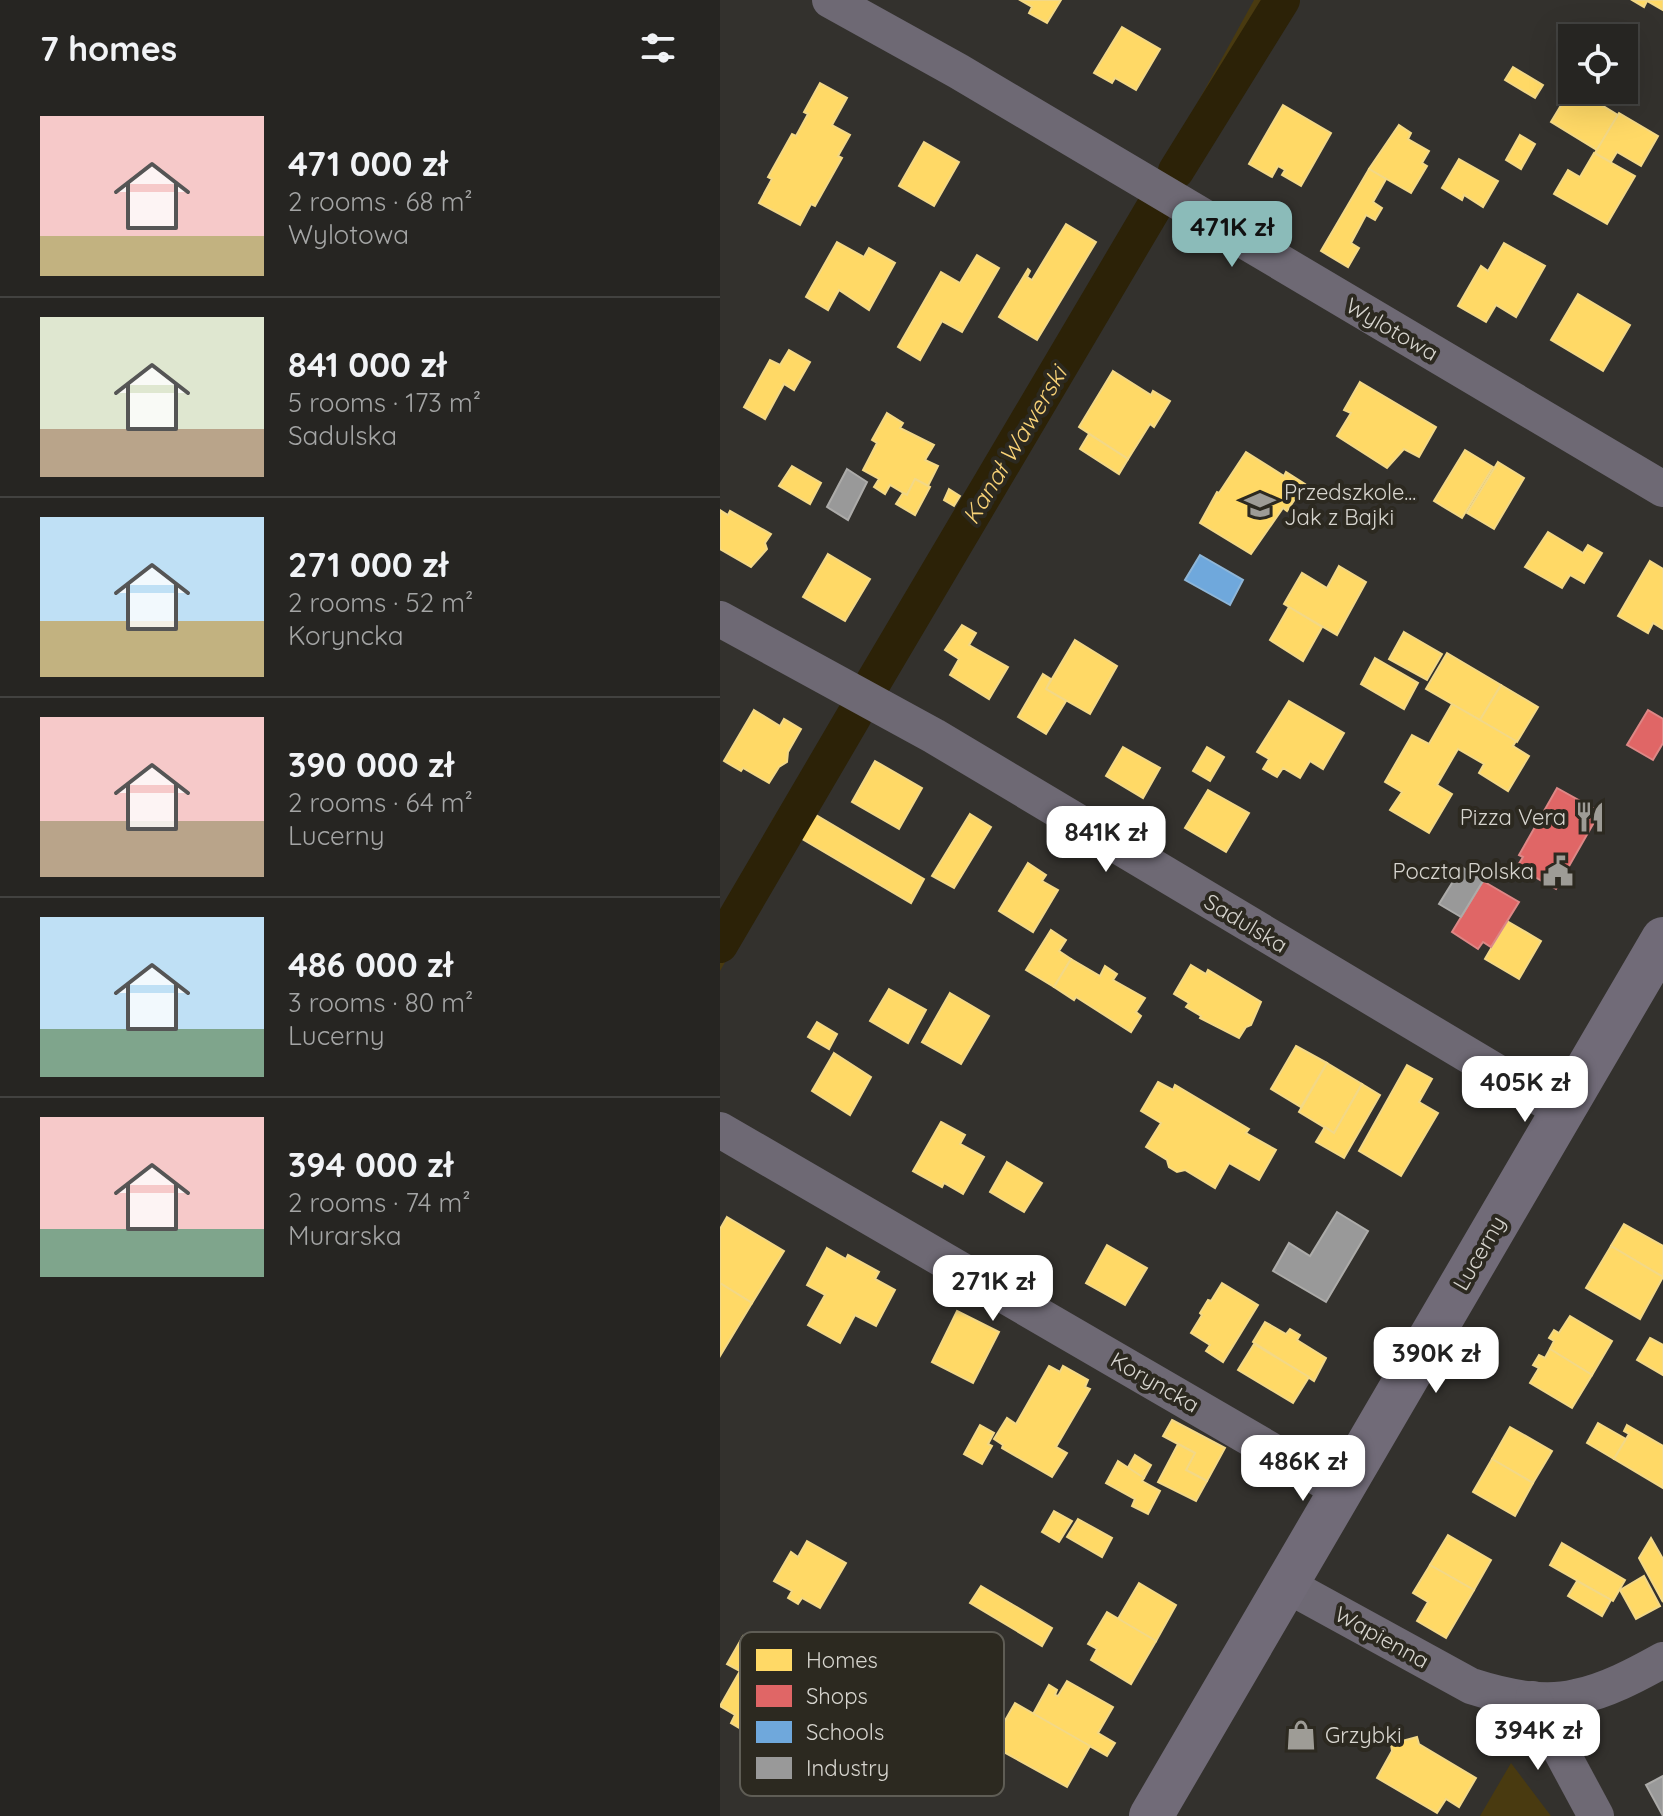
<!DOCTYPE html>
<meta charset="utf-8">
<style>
body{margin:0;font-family:Quicksand,sans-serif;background:#32312f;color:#f1f3f6;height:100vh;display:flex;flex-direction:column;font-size:30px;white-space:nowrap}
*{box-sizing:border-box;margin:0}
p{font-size:26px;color:#a4a5a5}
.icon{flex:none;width:44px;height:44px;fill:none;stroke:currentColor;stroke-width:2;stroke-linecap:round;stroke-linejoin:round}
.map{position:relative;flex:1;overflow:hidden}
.panel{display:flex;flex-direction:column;background:#262522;width:720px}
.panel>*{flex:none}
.controls{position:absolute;left:838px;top:24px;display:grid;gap:16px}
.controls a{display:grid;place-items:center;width:80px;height:80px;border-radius:0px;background:#262522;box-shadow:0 8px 32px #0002,0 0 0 2px #424240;font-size:40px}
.price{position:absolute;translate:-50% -68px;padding:0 18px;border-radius:16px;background:#fff;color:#222;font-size:26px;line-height:52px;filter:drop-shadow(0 2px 4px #0008)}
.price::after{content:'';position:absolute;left:50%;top:48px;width:24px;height:18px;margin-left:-12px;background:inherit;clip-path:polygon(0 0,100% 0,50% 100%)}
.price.on{background:#8bbbb9;color:#111}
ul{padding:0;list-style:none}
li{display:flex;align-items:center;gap:24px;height:200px;padding:0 40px}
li+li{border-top:2px solid #424240}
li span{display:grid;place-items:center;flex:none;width:224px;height:160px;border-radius:0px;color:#555}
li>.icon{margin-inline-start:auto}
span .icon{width:96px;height:96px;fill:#fffc;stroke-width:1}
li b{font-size:34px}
h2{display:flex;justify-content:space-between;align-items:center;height:96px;padding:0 40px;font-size:34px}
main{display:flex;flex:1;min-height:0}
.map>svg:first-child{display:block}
</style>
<main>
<section class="panel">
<h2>7 homes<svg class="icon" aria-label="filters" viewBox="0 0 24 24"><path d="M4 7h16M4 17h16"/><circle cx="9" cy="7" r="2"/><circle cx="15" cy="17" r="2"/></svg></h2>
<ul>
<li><span style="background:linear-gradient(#f6c9c9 75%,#c2b280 0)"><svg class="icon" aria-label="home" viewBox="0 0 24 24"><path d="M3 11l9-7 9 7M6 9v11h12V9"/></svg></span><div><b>471 000 zł</b><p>2 rooms · 68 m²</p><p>Wylotowa</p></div></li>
<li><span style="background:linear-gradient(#dfe7d0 70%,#b9a48a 0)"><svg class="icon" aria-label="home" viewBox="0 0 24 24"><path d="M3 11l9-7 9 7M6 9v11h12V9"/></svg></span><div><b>841 000 zł</b><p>5 rooms · 173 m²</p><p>Sadulska</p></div></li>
<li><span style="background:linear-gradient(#bfe0f5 65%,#c2b280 0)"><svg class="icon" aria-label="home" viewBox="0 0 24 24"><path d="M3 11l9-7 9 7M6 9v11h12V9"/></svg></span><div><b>271 000 zł</b><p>2 rooms · 52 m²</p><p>Koryncka</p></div></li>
<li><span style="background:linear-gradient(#f6c9c9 65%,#b9a48a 0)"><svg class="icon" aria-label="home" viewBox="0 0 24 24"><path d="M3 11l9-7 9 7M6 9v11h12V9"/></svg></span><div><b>390 000 zł</b><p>2 rooms · 64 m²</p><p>Lucerny</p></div></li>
<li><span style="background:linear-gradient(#bfe0f5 70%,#7fa58c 0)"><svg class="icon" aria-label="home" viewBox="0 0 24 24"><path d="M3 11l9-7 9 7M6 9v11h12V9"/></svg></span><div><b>486 000 zł</b><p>3 rooms · 80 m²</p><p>Lucerny</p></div></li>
<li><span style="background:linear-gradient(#f6c9c9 70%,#7fa58c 0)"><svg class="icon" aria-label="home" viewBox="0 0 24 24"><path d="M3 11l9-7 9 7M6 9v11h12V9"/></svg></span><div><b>394 000 zł</b><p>2 rooms · 74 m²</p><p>Murarska</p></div></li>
</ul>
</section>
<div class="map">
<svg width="943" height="1816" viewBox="0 0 943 1816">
<rect width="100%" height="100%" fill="#33312d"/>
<g fill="#493a10">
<path d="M 534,0 L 577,0 L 466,184 L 441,169 Z"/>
<path d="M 425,202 L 442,211 L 303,451 L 308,455 L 166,689 L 140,674 Z"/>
<path d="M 120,714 L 140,726 L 0,971 L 0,918 L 56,824 L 51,822 Z"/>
<path d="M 791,1763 L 831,1816 L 760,1816 Z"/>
</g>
<g fill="#ffd966" stroke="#f3d886" stroke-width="2">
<path d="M 300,0 L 341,0 L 327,23 L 309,13 L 312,7 Z"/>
<path d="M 912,0 L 943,0 L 943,10 L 927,1 L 924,7 Z"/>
<path d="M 402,27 L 440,49 L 416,90 L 395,78 L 392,83 L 374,73 Z"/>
<path d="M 793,67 L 823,85 L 815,98 L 785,80 Z"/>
<path d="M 100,83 L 127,98 L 112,125 L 130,135 L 118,156 L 122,158 L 95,206 L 91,204 L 80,225 L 39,203 L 52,179 L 48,177 L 72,134 L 76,136 L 88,114 L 84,112 Z"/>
<path d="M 852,87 L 852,90 L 857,90 L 898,115 L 877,150 L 831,122 Z"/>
<path d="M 563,105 L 611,133 L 581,186 L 562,175 L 565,170 L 558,166 L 552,177 L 529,164 Z"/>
<path d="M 899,113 L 938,136 L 921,166 L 897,152 L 891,162 L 875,153 Z"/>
<path d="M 679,125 L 691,133 L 688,139 L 709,151 L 702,163 L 707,166 L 691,193 L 649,169 Z"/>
<path d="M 800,135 L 815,144 L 801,169 L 786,160 Z"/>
<path d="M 204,142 L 239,162 L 214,206 L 179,186 Z"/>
<path d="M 874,153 L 915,176 L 887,224 L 834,194 L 848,170 L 860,177 Z"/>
<path d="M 739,159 L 778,181 L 763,207 L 744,195 L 742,200 L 722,188 Z"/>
<path d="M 649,169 L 666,179 L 653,202 L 662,208 L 655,220 L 646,215 L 631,243 L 639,248 L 628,267 L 601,251 Z"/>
<path d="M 346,224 L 376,242 L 317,340 L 279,317 L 308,269 L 310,271 L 307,277 L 312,280 Z"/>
<path d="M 117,242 L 144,257 L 149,248 L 175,263 L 149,310 L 119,290 L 108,310 L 86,297 Z"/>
<path d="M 784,243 L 825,266 L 796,317 L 776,305 L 766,322 L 738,306 L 761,266 L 768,271 Z"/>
<path d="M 257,255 L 279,268 L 242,332 L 222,321 L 200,360 L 178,347 L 221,272 L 240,283 Z"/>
<path d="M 858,294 L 910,325 L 883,371 L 831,340 Z"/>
<path d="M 69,350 L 90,362 L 74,390 L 64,384 L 45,419 L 24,407 L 50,360 L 60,365 Z"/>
<path d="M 393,371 L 431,395 L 433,391 L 450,401 L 434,427 L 430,424 L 408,459 L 359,427 Z"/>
<path d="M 640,382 L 716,427 L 699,457 L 684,449 L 667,468 L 617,436 L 631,413 L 624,410 Z"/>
<path d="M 167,413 L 183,423 L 180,428 L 214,445 L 205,460 L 218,466 L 208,486 L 195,479 L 187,495 L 170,485 L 165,494 L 154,487 L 159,479 L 143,470 L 157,443 L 152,440 Z"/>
<path d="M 369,434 L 408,459 L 399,474 L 360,449 Z"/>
<path d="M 745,450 L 773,467 L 742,518 L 714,501 Z"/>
<path d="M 526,452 L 564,476 L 566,472 L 585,484 L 567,511 L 563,508 L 531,554 L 480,523 L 497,492 L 499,493 Z"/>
<path d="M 778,462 L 804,478 L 774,529 L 747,513 Z"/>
<path d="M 72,466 L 101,483 L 90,504 L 59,486 Z"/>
<path d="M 195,479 L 210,487 L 195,515 L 176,504 L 183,493 L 187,495 Z"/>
<path d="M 229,489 L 240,496 L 234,506 L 224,500 Z"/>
<path d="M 0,510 L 8,515 L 10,511 L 51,534 L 45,543 L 47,549 L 31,567 L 0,549 Z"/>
<path d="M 828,532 L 863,553 L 868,545 L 882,553 L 864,583 L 850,575 L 842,588 L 805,567 Z"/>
<path d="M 108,554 L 150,579 L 125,621 L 83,597 Z"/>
<path d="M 930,561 L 943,569 L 943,629 L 933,623 L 928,633 L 898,616 Z"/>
<path d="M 619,566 L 646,582 L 617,635 L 564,604 L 582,573 L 607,588 Z"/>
<path d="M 569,607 L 602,627 L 583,661 L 550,640 Z"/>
<path d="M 242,625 L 256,633 L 249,645 L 288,667 L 269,699 L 230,675 L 239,659 L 225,650 Z"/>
<path d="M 684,632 L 722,654 L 707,680 L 669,659 Z"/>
<path d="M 355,640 L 397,666 L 370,714 L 326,689 Z"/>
<path d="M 727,653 L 781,685 L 760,720 L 706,689 Z"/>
<path d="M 655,658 L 698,683 L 684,709 L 641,684 Z"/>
<path d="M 323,674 L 331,679 L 326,689 L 346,701 L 326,734 L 298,717 Z"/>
<path d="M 781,685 L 818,707 L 797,742 L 760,720 Z"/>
<path d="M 569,701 L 624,733 L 603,769 L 590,761 L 580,778 L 563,768 L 557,777 L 543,769 L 549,759 L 537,752 Z"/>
<path d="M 732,704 L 796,741 L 793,746 L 809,756 L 788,791 L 759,773 L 764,764 L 738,749 L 717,785 L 732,794 L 709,833 L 670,810 L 682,792 L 665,782 L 692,735 L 709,744 Z"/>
<path d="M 34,710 L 60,726 L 64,719 L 81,729 L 68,752 L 67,762 L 59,767 L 49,783 L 23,768 L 21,771 L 4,761 Z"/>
<path d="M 403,747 L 440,768 L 423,798 L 386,776 Z"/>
<path d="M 487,747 L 504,757 L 490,781 L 473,771 Z"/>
<path d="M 155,761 L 202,788 L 179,829 L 132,802 Z"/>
<path d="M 488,790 L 529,813 L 506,852 L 465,828 Z"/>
<path d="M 91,812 L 204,879 L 191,903 L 77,836 Z"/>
<path d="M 250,814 L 271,827 L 234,888 L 212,876 Z"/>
<path d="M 308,863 L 326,875 L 322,881 L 338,890 L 313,932 L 279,911 Z"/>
<path d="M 787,921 L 821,941 L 799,979 L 765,959 Z"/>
<path d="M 331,930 L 346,940 L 339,951 L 351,959 L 334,987 L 306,970 Z"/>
<path d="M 351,959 L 380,976 L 385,966 L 397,974 L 393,980 L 425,998 L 416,1012 L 421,1016 L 411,1032 L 356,997 L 354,1000 L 334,987 Z"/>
<path d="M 471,965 L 486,974 L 488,970 L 541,1002 L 531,1025 L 526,1027 L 519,1038 L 480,1018 L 481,1016 L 466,1007 L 469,1003 L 454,994 Z"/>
<path d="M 169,989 L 206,1010 L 188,1043 L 150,1021 Z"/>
<path d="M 230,993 L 269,1016 L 241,1064 L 202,1042 Z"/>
<path d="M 97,1022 L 117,1034 L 109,1049 L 88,1037 Z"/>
<path d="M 576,1046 L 607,1063 L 581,1107 L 551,1089 Z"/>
<path d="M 114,1053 L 151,1077 L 130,1115 L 92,1091 Z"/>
<path d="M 607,1063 L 642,1084 L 614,1133 L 579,1112 Z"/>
<path d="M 687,1065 L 712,1079 L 699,1102 L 718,1113 L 681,1176 L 639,1151 Z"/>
<path d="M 438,1082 L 453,1090 L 455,1085 L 529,1129 L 526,1133 L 556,1150 L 539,1180 L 509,1163 L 495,1188 L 465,1170 L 457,1172 L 449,1167 L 447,1160 L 426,1147 L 441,1123 L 421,1111 Z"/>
<path d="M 642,1084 L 660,1095 L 624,1158 L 596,1142 L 605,1127 L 614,1133 Z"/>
<path d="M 221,1122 L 245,1135 L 240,1144 L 264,1157 L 243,1194 L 224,1183 L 222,1187 L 193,1171 Z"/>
<path d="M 287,1162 L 322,1183 L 304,1212 L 270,1192 Z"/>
<path d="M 7,1217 L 64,1251 L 32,1303 L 0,1283 L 0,1229 Z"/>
<path d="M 904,1224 L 943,1246 L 943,1277 L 891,1246 Z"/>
<path d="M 387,1245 L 427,1268 L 405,1305 L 366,1283 Z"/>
<path d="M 891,1246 L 943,1277 L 920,1319 L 866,1288 Z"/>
<path d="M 107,1248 L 126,1259 L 128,1255 L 159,1272 L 155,1279 L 175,1290 L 156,1326 L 135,1315 L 120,1343 L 88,1325 L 105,1295 L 87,1285 Z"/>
<path d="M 0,1283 L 32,1303 L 0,1356 Z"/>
<path d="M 502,1283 L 538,1305 L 503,1362 L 486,1351 L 490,1345 L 471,1333 L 482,1315 L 480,1313 L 488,1300 L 491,1301 Z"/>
<path d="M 237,1311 L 279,1332 L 253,1383 L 212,1362 Z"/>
<path d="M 850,1316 L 892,1341 L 872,1375 L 830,1349 L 834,1341 L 829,1338 L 834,1330 L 839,1333 Z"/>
<path d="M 545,1322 L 566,1334 L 570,1329 L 580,1335 L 577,1340 L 606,1358 L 594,1381 L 533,1342 Z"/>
<path d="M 930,1338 L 943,1345 L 943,1375 L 917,1360 Z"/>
<path d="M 534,1344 L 589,1377 L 573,1403 L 518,1370 Z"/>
<path d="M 830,1349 L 872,1375 L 852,1408 L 810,1383 L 819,1368 L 813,1365 L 819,1355 L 825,1358 Z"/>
<path d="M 329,1366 L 340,1372 L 343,1366 L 368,1380 L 365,1387 L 370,1389 L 336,1447 L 347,1453 L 332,1477 L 282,1448 L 283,1445 L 274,1439 L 287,1418 L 296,1424 Z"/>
<path d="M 452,1420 L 505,1448 L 487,1481 L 466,1470 L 475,1453 L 443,1436 Z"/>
<path d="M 878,1423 L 906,1439 L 894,1459 L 867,1443 Z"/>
<path d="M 260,1425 L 274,1433 L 268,1444 L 272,1446 L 262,1464 L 244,1454 Z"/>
<path d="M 907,1425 L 943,1446 L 943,1488 L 894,1459 L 909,1434 L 904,1431 Z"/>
<path d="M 790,1427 L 832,1451 L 813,1483 L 772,1459 Z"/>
<path d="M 458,1444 L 475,1453 L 466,1470 L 487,1481 L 476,1501 L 438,1482 Z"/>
<path d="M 415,1455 L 431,1465 L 424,1478 L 407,1469 Z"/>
<path d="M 772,1459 L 813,1483 L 795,1516 L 753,1492 Z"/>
<path d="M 398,1461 L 424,1478 L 422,1481 L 440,1491 L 428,1514 L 412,1506 L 415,1499 L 386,1483 Z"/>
<path d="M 334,1511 L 352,1521 L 339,1542 L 322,1532 Z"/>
<path d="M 358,1519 L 392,1538 L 382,1557 L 347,1537 Z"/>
<path d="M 728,1535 L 771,1560 L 754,1590 L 710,1565 Z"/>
<path d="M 931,1538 L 943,1559 L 943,1602 L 919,1558 Z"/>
<path d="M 87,1541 L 126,1563 L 100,1608 L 82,1598 L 78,1604 L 68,1598 L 72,1591 L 54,1581 L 71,1552 L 78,1557 Z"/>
<path d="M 842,1543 L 905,1580 L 893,1601 L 830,1565 Z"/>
<path d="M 710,1565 L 754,1590 L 726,1638 L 697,1621 L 708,1602 L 693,1593 Z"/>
<path d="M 924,1576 L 940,1606 L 916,1619 L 900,1590 Z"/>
<path d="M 857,1581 L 891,1600 L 882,1616 L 848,1596 Z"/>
<path d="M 419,1583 L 456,1605 L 436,1641 L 398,1619 Z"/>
<path d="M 261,1586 L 332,1628 L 322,1646 L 250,1603 Z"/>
<path d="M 387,1612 L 436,1641 L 411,1684 L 371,1660 L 377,1649 L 368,1644 Z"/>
<path d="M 23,1636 L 85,1672 L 79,1683 L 81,1685 L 52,1736 L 36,1727 L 31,1735 L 11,1723 L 15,1715 L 0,1706 L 20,1671 L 7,1664 Z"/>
<path d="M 347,1681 L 393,1707 L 378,1733 L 395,1743 L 387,1756 L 313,1714 L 329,1685 L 337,1690 L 335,1695 L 338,1696 Z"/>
<path d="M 295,1703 L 370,1746 L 347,1787 L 271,1745 Z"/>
<path d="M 697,1737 L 699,1744 L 756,1778 L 739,1807 L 726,1799 L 717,1813 L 657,1778 L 672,1751 L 671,1744 Z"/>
</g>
<g fill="#e06666" stroke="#dd8786" stroke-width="2">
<path d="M 928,710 L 943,719 L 943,743 L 933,760 L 907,745 Z"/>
<path d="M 837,788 L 880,812 L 836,889 L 797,867 L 803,857 L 799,855 Z"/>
<path d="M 763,881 L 799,902 L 771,947 L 763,942 L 758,949 L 732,932 Z"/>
</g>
<path fill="#6fa8dc" stroke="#8eb6d8" stroke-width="2" d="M 480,555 L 523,580 L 510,605 L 465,580 Z"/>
<g fill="#999" stroke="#acaba9" stroke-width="2">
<path d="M 127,469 L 147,482 L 128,520 L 107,507 Z"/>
<path d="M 742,867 L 763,881 L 741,917 L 719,904 Z"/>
<path d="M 617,1212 L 648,1231 L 606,1302 L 553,1271 L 569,1243 L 590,1256 Z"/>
<path d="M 943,1776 L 943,1816 L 926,1785 Z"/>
</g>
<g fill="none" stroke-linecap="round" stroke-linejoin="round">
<g stroke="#2c2207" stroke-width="36">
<path d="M 456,171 L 562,0"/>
<path d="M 154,681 L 433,209"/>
<path d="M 0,945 L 134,716"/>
</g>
<g stroke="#6e6974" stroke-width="36">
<path d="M 110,0 L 238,71 L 943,489"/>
<path d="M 0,619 L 214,736 L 842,1111"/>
<path d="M 0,1130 L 621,1491"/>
<path d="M 565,1584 L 751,1686 C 782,1696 824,1705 856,1697 C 886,1691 916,1675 943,1660"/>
<path d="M 813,1699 L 876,1816"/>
</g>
<path stroke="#716b78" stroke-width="44" d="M 431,1816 L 943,939"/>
</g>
<defs>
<g id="school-bare" transform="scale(2.4)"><path d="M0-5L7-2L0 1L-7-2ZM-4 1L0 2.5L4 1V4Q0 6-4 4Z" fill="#9e9c96" stroke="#2c2920" stroke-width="2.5" paint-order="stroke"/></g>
<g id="restaurant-bare" transform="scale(2.4)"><path d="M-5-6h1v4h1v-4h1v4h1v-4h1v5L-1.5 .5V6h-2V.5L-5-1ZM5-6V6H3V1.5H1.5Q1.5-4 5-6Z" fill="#9e9c96" stroke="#2c2920" stroke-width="2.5" paint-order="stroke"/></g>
<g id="civic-bare" transform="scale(2.4)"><path d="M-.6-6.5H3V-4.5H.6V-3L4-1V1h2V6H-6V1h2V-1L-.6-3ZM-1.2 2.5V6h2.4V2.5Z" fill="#9e9c96" stroke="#2c2920" stroke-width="2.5" paint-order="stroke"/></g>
<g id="shop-bare" transform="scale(2.4)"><path d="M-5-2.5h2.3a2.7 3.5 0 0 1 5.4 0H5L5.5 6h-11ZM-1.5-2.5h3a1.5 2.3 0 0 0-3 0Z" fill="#9e9c96" stroke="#2c2920" stroke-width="2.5" paint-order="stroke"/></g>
</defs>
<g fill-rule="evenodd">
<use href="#school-bare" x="540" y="505"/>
<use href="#restaurant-bare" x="870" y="817"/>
<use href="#civic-bare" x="838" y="871"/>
<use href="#shop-bare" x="581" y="1735"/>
</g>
<g text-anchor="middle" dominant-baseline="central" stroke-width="8" stroke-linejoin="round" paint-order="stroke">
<g font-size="22" fill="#d7d5cf" stroke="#2c2920">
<text transform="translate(672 329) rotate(30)">Wylotowa</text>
<text transform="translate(526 923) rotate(31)">Sadulska</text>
<text transform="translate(759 1253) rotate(-60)">Lucerny</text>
<text transform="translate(435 1382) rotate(30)">Koryncka</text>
<text transform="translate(662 1637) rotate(29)">Wapienna</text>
</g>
<g font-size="22" fill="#d7d5cf" stroke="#2c2920" text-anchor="start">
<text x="564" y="492">Przedszkole...<tspan x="564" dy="25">Jak z Bajki</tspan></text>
<text x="846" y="817" text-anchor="end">Pizza Vera</text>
<text x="814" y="871" text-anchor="end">Poczta Polska</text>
<text x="605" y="1735">Grzybki</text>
</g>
<g font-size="24" font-style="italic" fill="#f8d277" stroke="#2c2920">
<text transform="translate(294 445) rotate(-59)">Kanał Wawerski</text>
</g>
</g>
<rect x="20" y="1632" width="264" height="164" rx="12" fill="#2c2920" stroke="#5f5d55" stroke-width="2"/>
<rect x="36" y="1649" width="36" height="22" fill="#ffd966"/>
<rect x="36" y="1685" width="36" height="22" fill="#e06666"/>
<rect x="36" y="1721" width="36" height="22" fill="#6fa8dc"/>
<rect x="36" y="1757" width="36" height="22" fill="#999"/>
<g font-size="22" fill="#d7d5cf">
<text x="86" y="1668">Homes</text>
<text x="86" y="1704">Shops</text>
<text x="86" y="1740">Schools</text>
<text x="86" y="1776">Industry</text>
</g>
</svg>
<div class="controls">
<a><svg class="icon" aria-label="locate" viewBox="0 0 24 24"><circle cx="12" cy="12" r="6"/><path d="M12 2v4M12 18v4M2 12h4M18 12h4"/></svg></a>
</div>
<b class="price on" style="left:512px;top:269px">471K zł</b>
<b class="price" style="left:386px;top:874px">841K zł</b>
<b class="price" style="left:805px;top:1124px">405K zł</b>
<b class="price" style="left:273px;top:1323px">271K zł</b>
<b class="price" style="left:716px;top:1395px">390K zł</b>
<b class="price" style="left:583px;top:1503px">486K zł</b>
<b class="price" style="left:818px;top:1772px">394K zł</b>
</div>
</main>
